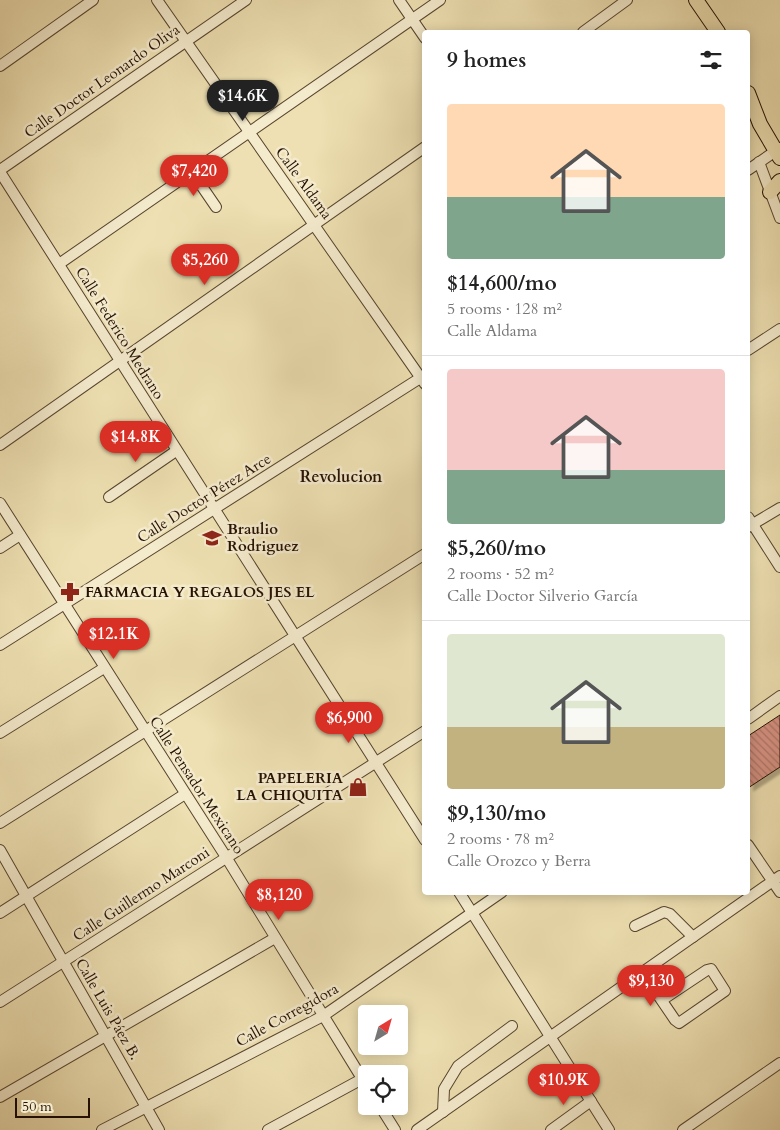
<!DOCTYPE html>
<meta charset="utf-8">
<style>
body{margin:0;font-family:Cardo,serif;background:#f6f6f6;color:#222;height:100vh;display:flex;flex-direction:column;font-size:19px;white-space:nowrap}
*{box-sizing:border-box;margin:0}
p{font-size:16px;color:#767676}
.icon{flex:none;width:28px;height:28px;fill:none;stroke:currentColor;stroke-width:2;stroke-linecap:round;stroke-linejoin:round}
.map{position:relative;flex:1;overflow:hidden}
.details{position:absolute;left:422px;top:30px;width:328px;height:865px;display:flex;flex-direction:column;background:#fff;border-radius:5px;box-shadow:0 2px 12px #0003}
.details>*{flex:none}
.needle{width:32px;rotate:37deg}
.controls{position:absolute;left:358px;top:1005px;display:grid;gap:10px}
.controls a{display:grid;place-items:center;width:50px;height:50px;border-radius:5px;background:#fff;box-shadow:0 2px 12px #0003;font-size:25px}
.scale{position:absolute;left:15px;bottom:12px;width:75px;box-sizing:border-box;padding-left:5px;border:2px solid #261103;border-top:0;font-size:14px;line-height:18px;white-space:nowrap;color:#261103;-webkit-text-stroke:4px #f4ebcd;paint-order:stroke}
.price{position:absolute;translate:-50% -42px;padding:0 11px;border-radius:18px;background:#d93025;color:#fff;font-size:16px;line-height:32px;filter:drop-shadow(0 1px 2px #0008)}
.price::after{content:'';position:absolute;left:50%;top:30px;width:15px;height:11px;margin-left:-8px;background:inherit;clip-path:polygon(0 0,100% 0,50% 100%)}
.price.selected{background:#222;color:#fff}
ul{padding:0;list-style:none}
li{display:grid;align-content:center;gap:10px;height:265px;padding:0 25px}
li+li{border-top:1px solid #e0e0e0}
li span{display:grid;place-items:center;height:155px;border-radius:5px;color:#555}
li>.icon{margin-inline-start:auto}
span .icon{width:90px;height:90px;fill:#fffc;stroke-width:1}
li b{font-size:21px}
h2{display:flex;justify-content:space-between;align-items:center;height:60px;padding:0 25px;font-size:21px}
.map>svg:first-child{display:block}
</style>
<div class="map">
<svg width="780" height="1130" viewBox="0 0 780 1130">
<defs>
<pattern id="building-back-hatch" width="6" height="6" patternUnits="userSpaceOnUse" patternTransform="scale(1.25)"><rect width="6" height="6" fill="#d49181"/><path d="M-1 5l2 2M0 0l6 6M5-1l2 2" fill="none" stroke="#ac7567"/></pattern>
<filter id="shadow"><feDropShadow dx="5.5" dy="3" stdDeviation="1" flood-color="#0004"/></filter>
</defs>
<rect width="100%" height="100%" fill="#eee0b2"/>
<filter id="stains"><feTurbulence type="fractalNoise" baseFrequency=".004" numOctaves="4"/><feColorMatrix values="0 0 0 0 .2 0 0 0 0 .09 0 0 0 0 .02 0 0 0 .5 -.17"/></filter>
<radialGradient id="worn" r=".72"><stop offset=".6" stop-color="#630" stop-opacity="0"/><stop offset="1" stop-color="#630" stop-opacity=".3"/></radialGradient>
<path fill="url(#building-back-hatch)" stroke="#261103" filter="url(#shadow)" d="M 780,715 L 780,767 L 748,788 L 748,736 Z"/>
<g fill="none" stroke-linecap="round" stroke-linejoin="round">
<g stroke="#58452f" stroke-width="12">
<g id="minor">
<path d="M 157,0 L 425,384"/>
<path d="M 399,0 L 425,38"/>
<path d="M 583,32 L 627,0"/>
<path d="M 0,66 L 93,0"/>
<path d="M 759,162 L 780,218"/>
<path d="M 0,170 L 246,0"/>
<path d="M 748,170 L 780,148"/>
<path d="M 0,172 L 425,840"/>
<path d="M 192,172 L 216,207"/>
<path d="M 59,264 L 440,0"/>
<path d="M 748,350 L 780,329"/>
<path d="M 0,445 L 425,147"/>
<path d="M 109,497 L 176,451"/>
<path d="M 0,503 L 226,857 L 366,1085"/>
<path d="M 748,517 L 780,567"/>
<path d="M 748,527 L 780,508"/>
<path d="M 0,548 L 20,535"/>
<path d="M 0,645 L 425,375"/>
<path d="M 748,719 L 780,696"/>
<path d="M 0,733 L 104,668"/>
<path d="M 0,823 L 425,554"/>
<path d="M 748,845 L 780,892"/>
<path d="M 0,850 L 159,1130"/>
<path d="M 459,892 L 609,1130"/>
<path d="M 0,913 L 185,794"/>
<path d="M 635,926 L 664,912 L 670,914 L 693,937"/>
<path d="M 643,973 L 675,1020 L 679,1023 L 725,991 L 711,969 L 707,970 L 662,1000"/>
<path d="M 0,1002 L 425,731"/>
<path d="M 0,1097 L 275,938"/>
<path d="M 380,1106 L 395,1130"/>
<path d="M 443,1112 L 444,1089 L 458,1066 L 512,1026"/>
<path d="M 102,1130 L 323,1016 L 502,892"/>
<path d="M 268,1130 L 362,1079"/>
<path d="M 417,1130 L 780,876"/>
<path d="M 551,1130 L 591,1101"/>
<path d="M 683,1130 L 780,1063"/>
</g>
</g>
<g stroke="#261103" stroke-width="16">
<g id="major">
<path d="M 696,0 L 718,32"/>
<path d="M 748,93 L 760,124 L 780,158"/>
<path d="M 770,192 L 780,181"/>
</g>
</g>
<use href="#minor" stroke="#f4ebcd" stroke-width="10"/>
<use href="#major" stroke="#eee0b2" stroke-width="14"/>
</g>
<defs>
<g id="school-bare" transform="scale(1.5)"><path d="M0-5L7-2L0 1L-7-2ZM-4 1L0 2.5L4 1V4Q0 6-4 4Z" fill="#8f2418" stroke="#f4ebcd" stroke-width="2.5" paint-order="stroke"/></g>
<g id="pharmacy-bare" transform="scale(1.5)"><path d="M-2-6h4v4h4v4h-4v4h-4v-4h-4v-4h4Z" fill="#8f2418" stroke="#f4ebcd" stroke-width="2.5" paint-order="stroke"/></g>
<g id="shop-bare" transform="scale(1.5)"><path d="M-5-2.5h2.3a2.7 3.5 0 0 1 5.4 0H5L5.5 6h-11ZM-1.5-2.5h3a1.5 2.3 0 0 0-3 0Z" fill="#8f2418" stroke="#f4ebcd" stroke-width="2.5" paint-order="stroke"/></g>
</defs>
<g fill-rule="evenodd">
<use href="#school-bare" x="212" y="538"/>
<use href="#pharmacy-bare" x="70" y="592"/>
<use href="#shop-bare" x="358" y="787"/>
</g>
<g text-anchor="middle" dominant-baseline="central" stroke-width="5" stroke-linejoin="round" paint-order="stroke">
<g font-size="15" fill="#261103" stroke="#f4ebcd">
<text transform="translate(102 81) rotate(-35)">Calle Doctor Leonardo Oliva</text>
<text transform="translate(304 183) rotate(54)">Calle Aldama</text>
<text transform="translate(120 333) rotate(58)">Calle Federico Medrano</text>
<text transform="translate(204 498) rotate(-32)">Calle Doctor Pérez Arce</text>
<text transform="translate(197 785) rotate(57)">Calle Pensador Mexicano</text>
<text transform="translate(141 894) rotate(-33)">Calle Guillermo Marconi</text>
<text transform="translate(108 1009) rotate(60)">Calle Luis Páez B.</text>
<text transform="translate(287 1015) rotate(-29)">Calle Corregidora</text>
</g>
<g font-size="15" font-weight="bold" fill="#261103" stroke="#f4ebcd" text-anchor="start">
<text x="227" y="529">Braulio<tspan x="227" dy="17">Rodriguez</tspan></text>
<text x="85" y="592">FARMACIA Y REGALOS JES EL</text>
<text x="343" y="778" text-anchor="end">PAPELERIA<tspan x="343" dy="17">LA CHIQUITA</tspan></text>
</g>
<g font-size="16" font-weight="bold" fill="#261103" stroke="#f4ebcd">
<text x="341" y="477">Revolucion</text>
</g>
</g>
<rect width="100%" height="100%" filter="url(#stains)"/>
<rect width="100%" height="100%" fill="url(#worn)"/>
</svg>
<div class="controls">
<a><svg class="needle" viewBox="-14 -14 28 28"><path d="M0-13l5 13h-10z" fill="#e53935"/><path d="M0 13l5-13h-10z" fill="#767676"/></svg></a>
<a><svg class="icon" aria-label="locate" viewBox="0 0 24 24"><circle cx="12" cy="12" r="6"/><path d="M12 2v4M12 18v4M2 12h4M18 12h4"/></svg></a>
</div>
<div class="scale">50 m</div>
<b class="price selected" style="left:243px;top:122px">$14.6K</b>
<b class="price" style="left:194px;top:197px">$7,420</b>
<b class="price" style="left:205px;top:286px">$5,260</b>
<b class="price" style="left:136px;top:463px">$14.8K</b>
<b class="price" style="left:114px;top:660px">$12.1K</b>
<b class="price" style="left:349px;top:744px">$6,900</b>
<b class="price" style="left:279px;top:921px">$8,120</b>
<b class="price" style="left:651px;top:1007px">$9,130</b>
<b class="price" style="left:564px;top:1106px">$10.9K</b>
<section class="details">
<h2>9 homes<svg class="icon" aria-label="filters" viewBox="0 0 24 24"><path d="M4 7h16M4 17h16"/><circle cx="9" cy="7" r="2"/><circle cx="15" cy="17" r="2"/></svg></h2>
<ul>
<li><span style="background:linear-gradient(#ffd9b3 60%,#7fa58c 0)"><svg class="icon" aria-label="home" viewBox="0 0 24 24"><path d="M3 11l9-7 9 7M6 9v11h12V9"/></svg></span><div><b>$14,600/mo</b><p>5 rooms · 128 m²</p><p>Calle Aldama</p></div></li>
<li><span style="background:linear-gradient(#f6c9c9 65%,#7fa58c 0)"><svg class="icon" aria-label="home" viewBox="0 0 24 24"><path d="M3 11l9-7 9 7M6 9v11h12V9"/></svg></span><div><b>$5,260/mo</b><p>2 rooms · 52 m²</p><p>Calle Doctor Silverio García</p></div></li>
<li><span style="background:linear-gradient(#dfe7d0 60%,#c2b280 0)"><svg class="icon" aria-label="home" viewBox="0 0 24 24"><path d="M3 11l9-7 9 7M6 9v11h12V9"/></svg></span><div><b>$9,130/mo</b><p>2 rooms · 78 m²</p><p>Calle Orozco y Berra</p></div></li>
</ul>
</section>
</div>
